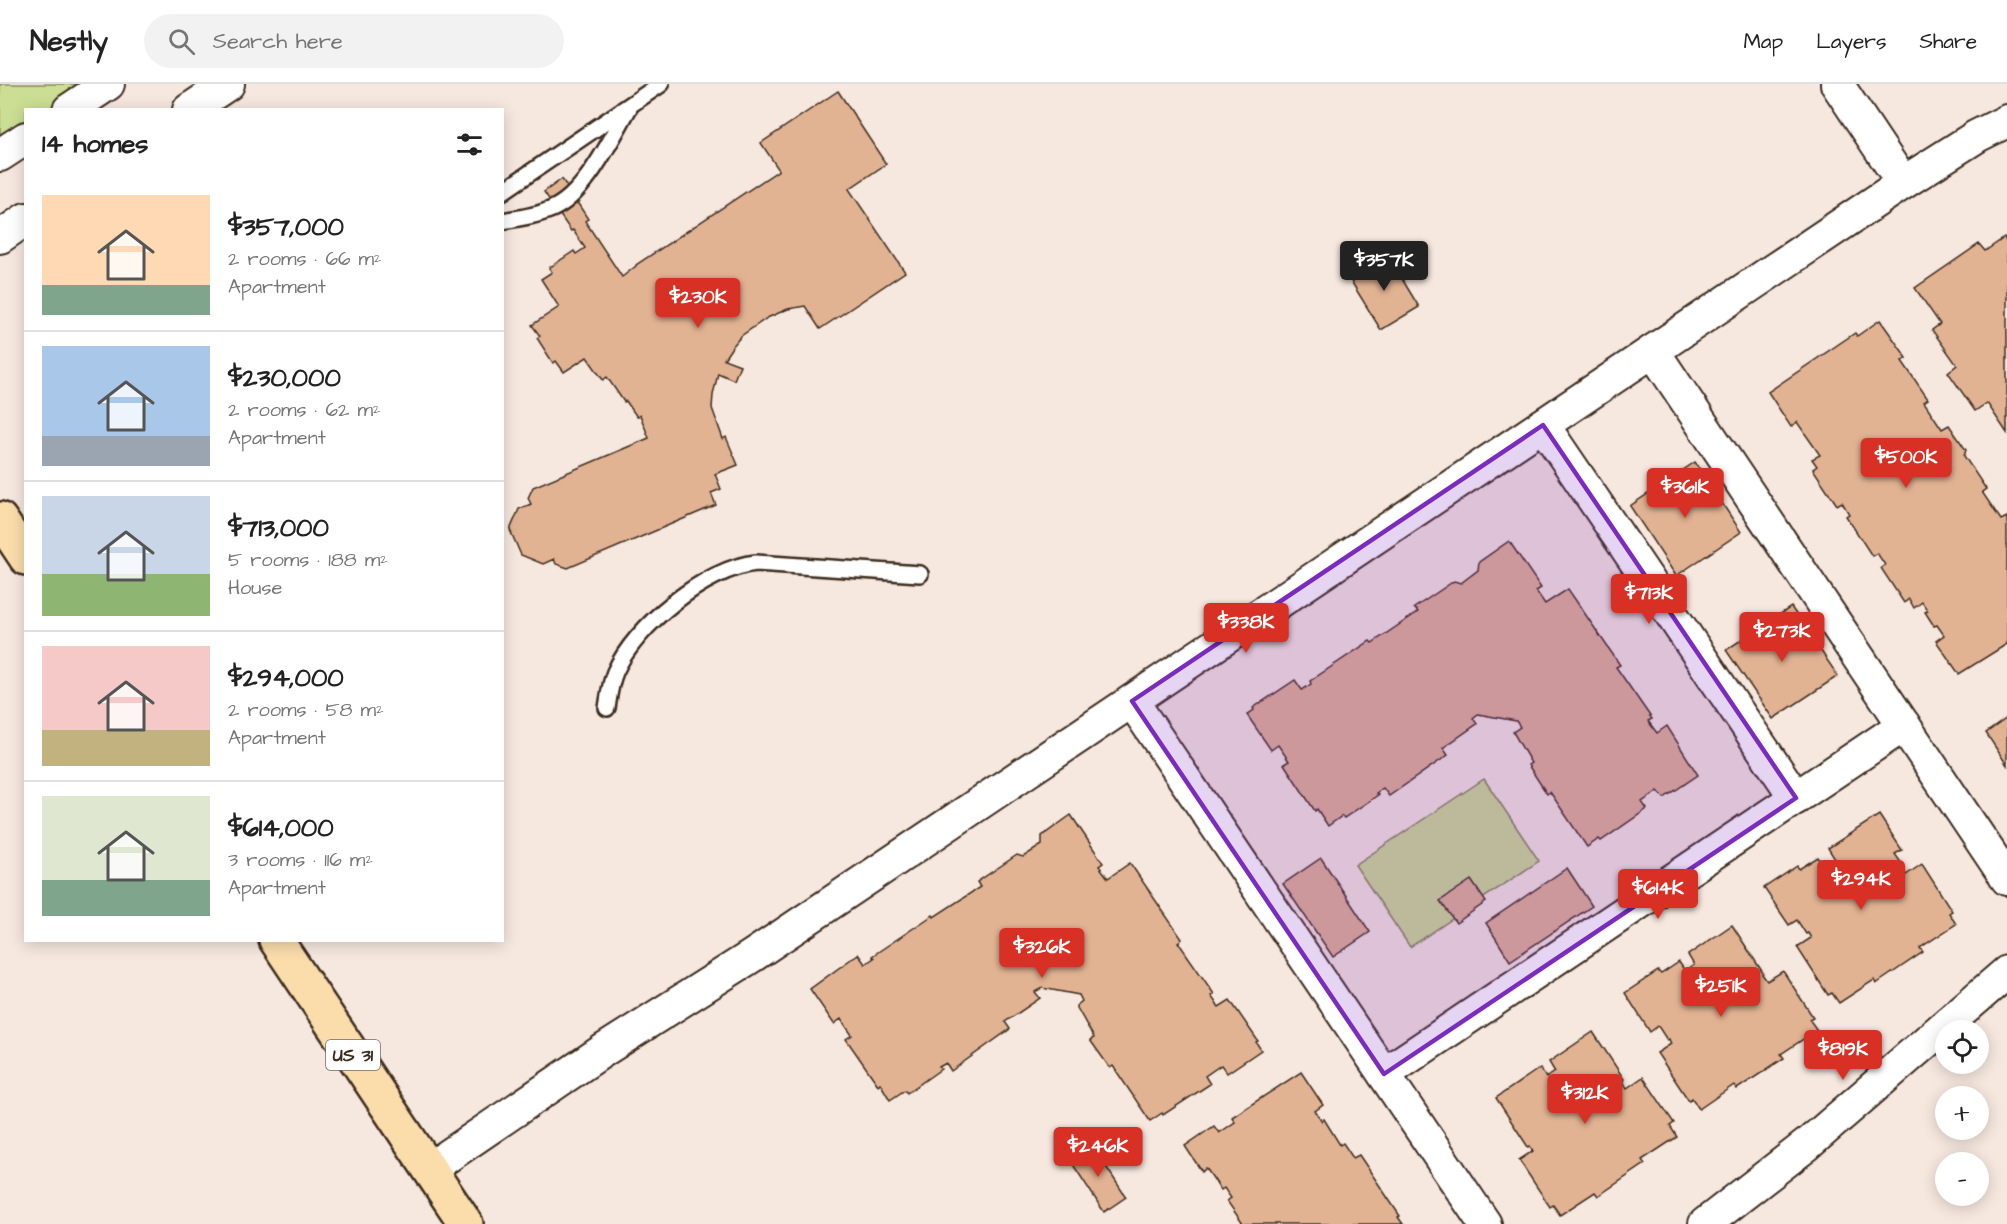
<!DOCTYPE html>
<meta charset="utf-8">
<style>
body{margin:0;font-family:"Architects Daughter",sans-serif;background:#f2f2f2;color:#222;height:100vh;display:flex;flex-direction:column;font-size:22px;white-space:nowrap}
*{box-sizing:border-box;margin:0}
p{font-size:20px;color:#767676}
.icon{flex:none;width:33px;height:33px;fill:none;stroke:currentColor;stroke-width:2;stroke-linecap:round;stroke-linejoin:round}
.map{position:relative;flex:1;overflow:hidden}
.panel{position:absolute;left:24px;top:24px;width:480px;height:834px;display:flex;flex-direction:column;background:#fff;border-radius:0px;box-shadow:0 3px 15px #0003}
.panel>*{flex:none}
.buttons{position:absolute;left:1935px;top:936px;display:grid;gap:12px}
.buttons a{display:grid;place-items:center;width:54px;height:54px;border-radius:50%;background:#fff;box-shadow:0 3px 15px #0003;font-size:30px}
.price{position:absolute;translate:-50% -51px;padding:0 14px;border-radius:6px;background:#d93025;color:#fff;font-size:20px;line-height:39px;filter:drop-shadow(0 2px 3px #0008)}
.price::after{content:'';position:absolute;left:50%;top:36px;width:18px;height:14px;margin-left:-9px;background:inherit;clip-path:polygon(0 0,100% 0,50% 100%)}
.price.selected{background:#222;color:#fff}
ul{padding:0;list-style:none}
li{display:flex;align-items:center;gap:18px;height:150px;padding:0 18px}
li+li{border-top:2px solid #e0e0e0}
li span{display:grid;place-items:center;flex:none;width:168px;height:120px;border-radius:0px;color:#555}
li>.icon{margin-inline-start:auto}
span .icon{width:72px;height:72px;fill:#fffc;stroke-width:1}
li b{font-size:26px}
h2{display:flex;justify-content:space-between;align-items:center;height:72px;padding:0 18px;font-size:26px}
header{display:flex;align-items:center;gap:36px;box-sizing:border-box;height:84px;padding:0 30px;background:#fff;border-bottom:2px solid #e0e0e0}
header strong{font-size:28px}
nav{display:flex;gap:33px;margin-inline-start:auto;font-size:21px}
.search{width:420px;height:54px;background:#f2f2f2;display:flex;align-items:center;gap:15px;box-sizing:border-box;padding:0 21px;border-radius:33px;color:#767676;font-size:22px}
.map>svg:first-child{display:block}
</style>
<header>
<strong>Nestly</strong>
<div class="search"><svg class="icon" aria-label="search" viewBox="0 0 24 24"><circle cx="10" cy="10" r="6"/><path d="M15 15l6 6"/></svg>Search here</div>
<nav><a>Map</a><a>Layers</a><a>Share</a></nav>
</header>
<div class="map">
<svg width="2007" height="1140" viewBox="0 0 2007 1140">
<rect width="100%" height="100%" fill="#f6e8df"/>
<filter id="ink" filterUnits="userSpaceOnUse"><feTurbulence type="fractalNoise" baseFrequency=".0167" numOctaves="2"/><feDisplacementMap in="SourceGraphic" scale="12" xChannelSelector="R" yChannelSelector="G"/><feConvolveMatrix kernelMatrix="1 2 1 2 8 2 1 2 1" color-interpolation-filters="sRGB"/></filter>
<g filter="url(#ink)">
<g fill="#ccde93" stroke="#848458" stroke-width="1.5">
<path d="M 0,0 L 107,0 L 71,25 L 26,26 L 25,57 L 0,75 Z"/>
<path d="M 1484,695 L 1539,777 L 1410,863 L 1355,781 Z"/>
</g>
<g fill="#e2b393" stroke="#3b2a1e" stroke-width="1.5">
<path d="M 838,7 L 886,80 L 849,105 L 905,188 L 820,245 L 805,222 L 788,225 L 767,234 L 741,252 L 732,263 L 724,275 L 740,281 L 734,296 L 718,289 L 713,311 L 712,324 L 723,355 L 726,353 L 738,381 L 715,390 L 721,405 L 711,409 L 716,421 L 568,484 L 556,480 L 554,475 L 543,480 L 521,471 L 510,446 L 519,425 L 531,420 L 528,414 L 533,403 L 649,354 L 640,331 L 637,333 L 626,317 L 624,318 L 607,293 L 603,296 L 587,273 L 564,288 L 556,277 L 553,279 L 537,254 L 540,252 L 532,241 L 559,223 L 541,195 L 552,188 L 549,184 L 574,167 L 576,170 L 585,164 L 573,146 L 571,147 L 544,108 L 562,95 L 588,135 L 585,137 L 622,193 L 636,182 L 636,181 L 779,86 L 761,59 Z"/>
<path d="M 2004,154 L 2007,158 L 2007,349 L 1987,319 L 1975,327 L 1948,288 L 1957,281 L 1932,246 L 1940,240 L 1915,204 L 1979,160 L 1985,167 Z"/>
<path d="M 1387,170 L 1419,223 L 1381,246 L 1349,194 Z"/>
<path d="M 1880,236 L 1907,274 L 1902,277 L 1928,315 L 1924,318 L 1942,345 L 1949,341 L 1966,366 L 1964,372 L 1986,405 L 1982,408 L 2001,436 L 2007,433 L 2007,560 L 1959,590 L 1936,557 L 1944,551 L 1937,541 L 1934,542 L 1925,528 L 1928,527 L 1922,518 L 1914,524 L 1909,515 L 1904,519 L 1881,484 L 1885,481 L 1877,469 L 1872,472 L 1846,432 L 1849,430 L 1842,418 L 1837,421 L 1813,385 L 1817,382 L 1812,375 L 1820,371 L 1797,338 L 1791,343 L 1768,308 L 1855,249 L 1857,252 Z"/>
<path d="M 1695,378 L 1741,448 L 1676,492 L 1630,422 Z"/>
<path d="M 1509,457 L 1541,504 L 1536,507 L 1545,520 L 1568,505 L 1620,581 L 1616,583 L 1652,635 L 1648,637 L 1657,649 L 1667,642 L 1698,691 L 1664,714 L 1658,707 L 1642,718 L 1647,725 L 1601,757 L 1599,755 L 1587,763 L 1550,708 L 1547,710 L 1528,681 L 1531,679 L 1513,648 L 1520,643 L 1516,637 L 1478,630 L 1473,634 L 1477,640 L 1443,664 L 1448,671 L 1389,712 L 1383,704 L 1376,709 L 1378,711 L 1344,734 L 1342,732 L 1328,742 L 1317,725 L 1315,727 L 1284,680 L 1289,677 L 1278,661 L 1271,666 L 1247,631 L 1254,626 L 1253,624 L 1295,596 L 1302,606 L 1311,600 L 1310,597 L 1370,557 L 1372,559 L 1418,528 L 1414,524 L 1454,497 L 1461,499 L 1478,486 L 1479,478 Z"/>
<path d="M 1791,523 L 1838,592 L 1773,635 L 1726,566 Z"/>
<path d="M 2007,634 L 2007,681 L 1986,649 Z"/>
<path d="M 1071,731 L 1103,779 L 1099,782 L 1108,794 L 1130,779 L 1182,855 L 1178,858 L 1214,910 L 1211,912 L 1219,923 L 1230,916 L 1258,957 L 1256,958 L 1261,966 L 1227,989 L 1221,981 L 1205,992 L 1210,1000 L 1163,1031 L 1162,1029 L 1150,1037 L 1113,982 L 1110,984 L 1090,956 L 1094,954 L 1076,922 L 1082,917 L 1079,911 L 1042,904 L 1035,908 L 1040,914 L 1005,938 L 1010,945 L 951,987 L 946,979 L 939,983 L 941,985 L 907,1009 L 905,1006 L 890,1016 L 880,999 L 878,1001 L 846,955 L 852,951 L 841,935 L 834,940 L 810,905 L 858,870 L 865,880 L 874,874 L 872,872 L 933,831 L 934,833 L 980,803 L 977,798 L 1017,771 L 1023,773 L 1042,761 L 1042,752 Z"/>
<path d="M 1879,731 L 1902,766 L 1895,770 L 1904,783 L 1902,784 L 1906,791 L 1922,780 L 1952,827 L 1949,829 L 1956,840 L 1920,864 L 1923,868 L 1876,900 L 1874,896 L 1839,919 L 1832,909 L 1828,911 L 1797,863 L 1811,854 L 1808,849 L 1806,850 L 1797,836 L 1789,841 L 1764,804 L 1797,782 L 1799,785 L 1818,773 L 1824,783 L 1835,775 L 1828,764 Z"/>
<path d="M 1321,774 L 1370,848 L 1333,873 L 1283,800 Z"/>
<path d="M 1567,784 L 1592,822 L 1510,877 L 1486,839 Z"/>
<path d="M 1471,796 L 1486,818 L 1456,839 L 1440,817 Z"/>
<path d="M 1732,841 L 1763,889 L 1762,890 L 1767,897 L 1783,887 L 1813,933 L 1809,935 L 1817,946 L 1781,970 L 1784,974 L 1737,1005 L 1734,1001 L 1699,1025 L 1692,1014 L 1689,1017 L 1657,969 L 1671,960 L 1669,955 L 1667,956 L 1658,942 L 1650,948 L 1625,909 L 1658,887 L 1661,890 L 1679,878 L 1685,887 L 1694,881 L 1688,871 Z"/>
<path d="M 1593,948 L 1624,995 L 1623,997 L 1627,1004 L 1643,993 L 1674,1039 L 1670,1042 L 1677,1053 L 1642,1076 L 1645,1080 L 1598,1112 L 1595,1108 L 1560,1131 L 1553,1121 L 1550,1123 L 1519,1076 L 1533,1067 L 1530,1062 L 1528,1063 L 1496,1014 L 1540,984 L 1546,994 L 1555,988 L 1549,978 Z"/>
<path d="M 1301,988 L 1323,1021 L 1315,1027 L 1322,1037 L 1324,1035 L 1340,1061 L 1343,1059 L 1353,1074 L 1359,1071 L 1400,1132 L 1398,1133 L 1403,1140 L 1243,1140 L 1227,1117 L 1231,1114 L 1224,1104 L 1221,1106 L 1206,1084 L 1202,1088 L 1185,1062 L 1214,1042 L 1219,1049 L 1235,1038 L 1232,1033 Z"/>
<path d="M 1092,1061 L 1126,1113 L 1104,1128 L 1070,1076 Z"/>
</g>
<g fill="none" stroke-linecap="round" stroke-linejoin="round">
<g stroke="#3b2a1e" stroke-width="20">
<g id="lane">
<path d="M 502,108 L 661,0"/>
<path d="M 502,137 C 519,134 537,132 552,125 C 585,111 611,55 629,24"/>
<path d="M 607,624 C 609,612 610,600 615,588 C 635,542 706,484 756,479 L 920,490"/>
</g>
</g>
<g stroke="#3b2a1e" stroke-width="36">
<g id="street">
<path d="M 69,26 L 108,0"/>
<path d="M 189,26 L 228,0"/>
<path d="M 0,71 L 26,54"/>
<path d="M 1903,99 L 1977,52 L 2007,37"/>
<path d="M 0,153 L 26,135"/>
<path d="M 1653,267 L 2007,795"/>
<path d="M 1543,341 L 1796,714"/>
<path d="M 1132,617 L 1485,1140"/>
<path d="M 1384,990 L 1904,641"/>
<path d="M 429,1085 L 604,966 L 752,872 L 1903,99 L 1837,0"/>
<path d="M 1705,1140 L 1808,1060 L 2007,888"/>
</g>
</g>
<g stroke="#3b2a1e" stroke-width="38">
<g id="primary">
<path d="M 0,435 L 26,474"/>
<path d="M 276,856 L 466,1140"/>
</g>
</g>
<use href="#lane" stroke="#fff" stroke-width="15"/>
<use href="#street" stroke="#fff" stroke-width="32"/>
<use href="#primary" stroke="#faddab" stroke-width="33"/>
</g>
</g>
<path fill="#7b2cbf" fill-opacity="0.2" stroke="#7b2cbf" stroke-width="4.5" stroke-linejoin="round" d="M 1543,341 L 1796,714 L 1384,990 L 1132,617 Z"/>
<g text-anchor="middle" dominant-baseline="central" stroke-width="4.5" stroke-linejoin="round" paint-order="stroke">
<rect fill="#fff" stroke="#766a62" stroke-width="1.5" x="326" y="956" width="54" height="30" rx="4.5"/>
<g font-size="18" font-weight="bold" fill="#3b2a1e">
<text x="353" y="971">US 31</text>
</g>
</g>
</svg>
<div class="buttons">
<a><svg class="icon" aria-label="locate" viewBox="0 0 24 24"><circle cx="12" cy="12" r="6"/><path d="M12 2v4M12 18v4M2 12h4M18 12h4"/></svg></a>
<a>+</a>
<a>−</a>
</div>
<b class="price selected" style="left:1384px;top:208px">$357K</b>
<b class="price" style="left:698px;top:245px">$230K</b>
<b class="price" style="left:1906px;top:405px">$500K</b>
<b class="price" style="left:1685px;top:435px">$361K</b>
<b class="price" style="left:1649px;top:541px">$713K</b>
<b class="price" style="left:1246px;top:570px">$338K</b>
<b class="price" style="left:1782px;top:579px">$273K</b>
<b class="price" style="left:1861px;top:827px">$294K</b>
<b class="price" style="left:1658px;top:836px">$614K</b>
<b class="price" style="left:1042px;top:895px">$326K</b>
<b class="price" style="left:1721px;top:934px">$251K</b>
<b class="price" style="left:1843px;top:997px">$819K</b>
<b class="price" style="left:1585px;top:1041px">$312K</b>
<b class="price" style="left:1098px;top:1094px">$246K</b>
<section class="panel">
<h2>14 homes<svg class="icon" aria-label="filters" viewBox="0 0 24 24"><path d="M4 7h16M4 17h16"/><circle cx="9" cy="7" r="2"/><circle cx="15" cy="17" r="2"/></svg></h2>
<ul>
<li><span style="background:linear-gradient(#ffd9b3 75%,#7fa58c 0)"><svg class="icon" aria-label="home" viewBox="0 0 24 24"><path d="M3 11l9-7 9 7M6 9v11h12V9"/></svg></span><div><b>$357,000</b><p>2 rooms · 66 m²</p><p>Apartment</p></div></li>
<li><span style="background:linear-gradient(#a9c7e8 75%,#9aa5b1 0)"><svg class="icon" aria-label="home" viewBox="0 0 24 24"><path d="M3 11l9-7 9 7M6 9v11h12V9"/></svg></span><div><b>$230,000</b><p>2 rooms · 62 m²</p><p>Apartment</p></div></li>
<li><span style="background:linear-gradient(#c9d6e8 65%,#8fb573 0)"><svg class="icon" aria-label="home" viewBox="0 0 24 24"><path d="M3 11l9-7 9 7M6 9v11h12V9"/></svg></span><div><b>$713,000</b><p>5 rooms · 188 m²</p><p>House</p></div></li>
<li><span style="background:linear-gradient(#f6c9c9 70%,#c2b280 0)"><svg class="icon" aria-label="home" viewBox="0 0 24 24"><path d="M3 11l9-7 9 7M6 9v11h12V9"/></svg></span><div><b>$294,000</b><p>2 rooms · 58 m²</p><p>Apartment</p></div></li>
<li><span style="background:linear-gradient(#dfe7d0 70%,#7fa58c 0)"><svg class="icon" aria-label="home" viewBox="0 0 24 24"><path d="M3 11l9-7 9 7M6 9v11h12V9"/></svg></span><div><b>$614,000</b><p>3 rooms · 116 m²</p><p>Apartment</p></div></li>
</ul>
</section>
</div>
